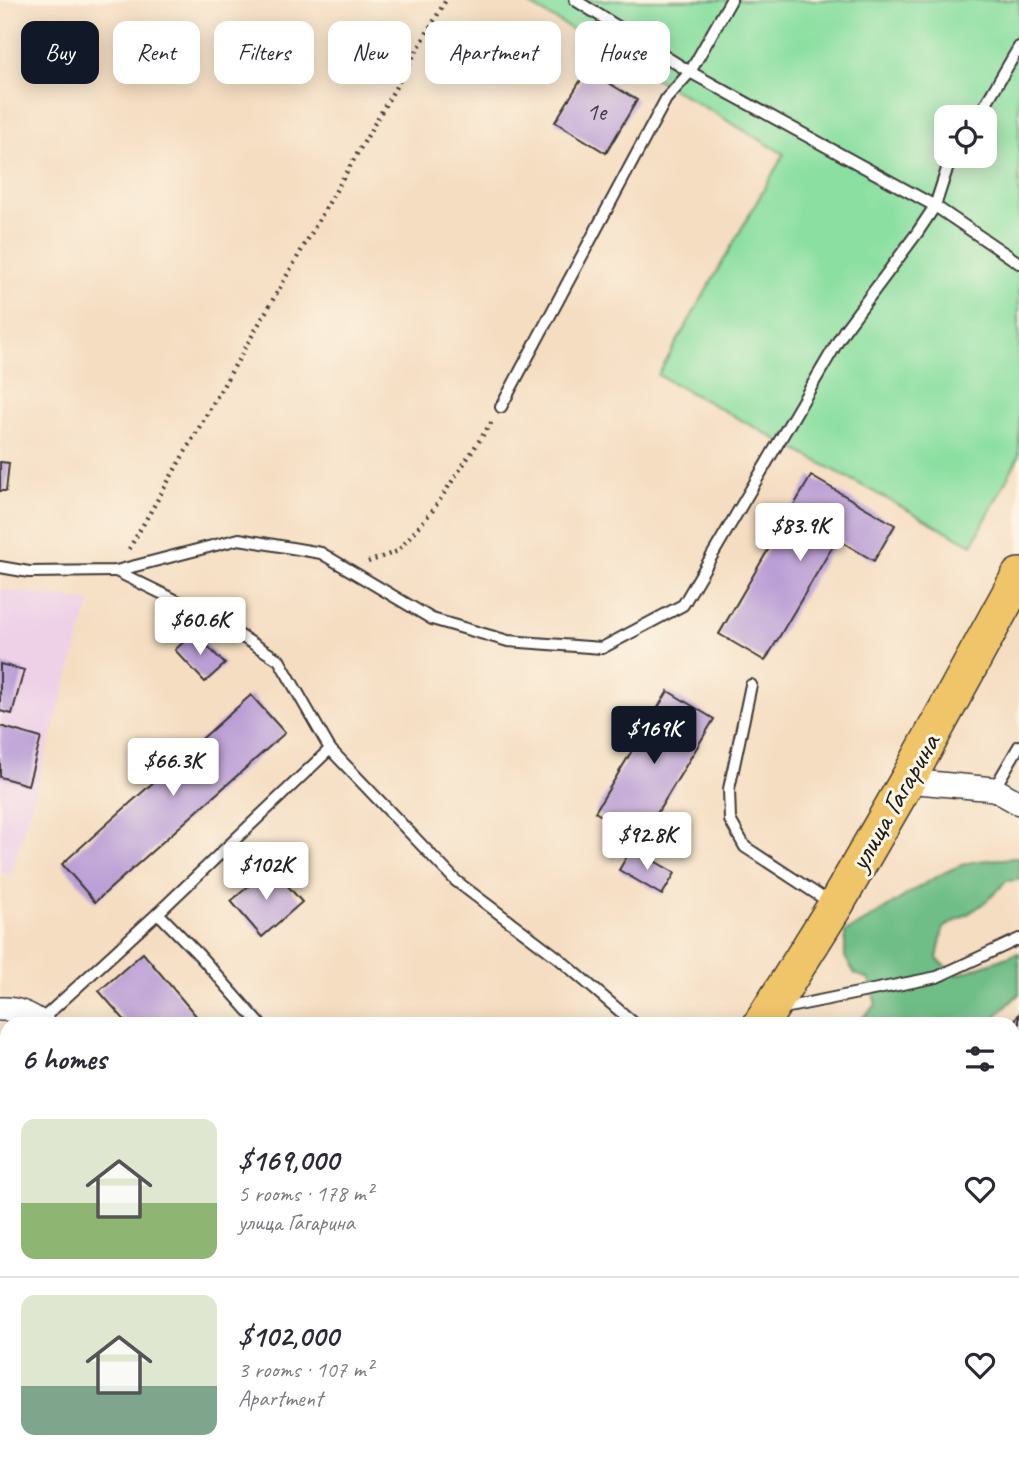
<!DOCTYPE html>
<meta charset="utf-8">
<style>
body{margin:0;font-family:Caveat,sans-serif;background:#f2f2f3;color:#2b2b33;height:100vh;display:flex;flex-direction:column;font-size:26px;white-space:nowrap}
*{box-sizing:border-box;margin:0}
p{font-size:23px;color:#7c7c81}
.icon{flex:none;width:38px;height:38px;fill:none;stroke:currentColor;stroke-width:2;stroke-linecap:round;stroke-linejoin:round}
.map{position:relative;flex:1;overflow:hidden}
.details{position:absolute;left:0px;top:1017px;width:1020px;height:450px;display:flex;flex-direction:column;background:#fff;border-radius:21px 21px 0 0;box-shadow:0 4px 18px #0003}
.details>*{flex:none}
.banner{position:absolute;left:21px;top:21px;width:978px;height:63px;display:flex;gap:14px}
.fabs{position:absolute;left:934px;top:105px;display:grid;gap:14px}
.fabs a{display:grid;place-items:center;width:63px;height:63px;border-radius:14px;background:#fff;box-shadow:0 4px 18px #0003;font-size:35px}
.price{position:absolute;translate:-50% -60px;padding:0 16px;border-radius:7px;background:#fff;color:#222;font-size:23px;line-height:46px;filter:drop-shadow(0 2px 4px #0008)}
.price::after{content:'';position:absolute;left:50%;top:42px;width:21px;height:16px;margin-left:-10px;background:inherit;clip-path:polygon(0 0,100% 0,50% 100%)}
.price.on{background:#111827;color:#fff}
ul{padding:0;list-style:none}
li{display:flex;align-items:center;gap:21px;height:175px;padding:0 21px}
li+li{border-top:2px solid #e1e1e2}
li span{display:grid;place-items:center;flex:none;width:196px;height:140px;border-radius:14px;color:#555}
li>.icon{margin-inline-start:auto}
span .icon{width:84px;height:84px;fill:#fffc;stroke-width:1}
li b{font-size:30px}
h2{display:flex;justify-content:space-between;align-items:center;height:84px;padding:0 21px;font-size:30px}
.tag{padding:0 24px;border-radius:14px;background:#fff;box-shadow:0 4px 18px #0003;font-size:24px;line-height:63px}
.tag.on{background:#111827;color:#fff}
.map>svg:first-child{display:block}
</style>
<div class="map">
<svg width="1019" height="1465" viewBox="0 0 1019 1465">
<rect width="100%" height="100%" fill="#fcf5e5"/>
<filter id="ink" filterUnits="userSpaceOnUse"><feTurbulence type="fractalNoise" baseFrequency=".0143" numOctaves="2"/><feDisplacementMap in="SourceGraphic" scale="14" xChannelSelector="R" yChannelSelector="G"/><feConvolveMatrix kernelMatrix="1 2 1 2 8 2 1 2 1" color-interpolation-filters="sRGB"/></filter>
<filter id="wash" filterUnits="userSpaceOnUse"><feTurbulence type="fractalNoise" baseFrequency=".00686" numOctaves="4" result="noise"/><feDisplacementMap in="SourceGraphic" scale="28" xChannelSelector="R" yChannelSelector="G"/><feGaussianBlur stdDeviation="1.57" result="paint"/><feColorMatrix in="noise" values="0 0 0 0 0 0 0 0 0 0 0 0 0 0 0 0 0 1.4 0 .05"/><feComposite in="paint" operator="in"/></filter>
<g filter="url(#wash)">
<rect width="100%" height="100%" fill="#f5ddc1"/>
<g fill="#eed0e7">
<path d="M 0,589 L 90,601 L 11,876 L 0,872 Z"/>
<path d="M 1019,1406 L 1019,1465 L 976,1465 L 980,1460 L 1013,1460 L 1013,1414 Z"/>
</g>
<path fill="#8bdfa1" stroke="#547e5e" stroke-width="2" fill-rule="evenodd" d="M 522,0 L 1019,0 L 1019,456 L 972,545 L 658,375 L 784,154 ZM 947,117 L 985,117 L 985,156 L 947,156 Z"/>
<path fill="#70be87" stroke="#466d52" stroke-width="2" d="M 1019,857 L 1019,880 L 1006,881 C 989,903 967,915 943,928 L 937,959 L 957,975 L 1019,953 L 1019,994 L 988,1024 L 850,1024 L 859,1021 L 876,1005 L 869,979 L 855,974 L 845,957 L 845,932 C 885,913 924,878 965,864 C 981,858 1002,861 1019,857 Z"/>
<g id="blocks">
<g fill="#ba9ed6">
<path d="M 587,70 L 637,100 L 606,153 L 555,122 Z"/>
<path d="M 0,462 L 9,463 L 6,491 L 0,491 Z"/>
<path d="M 811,476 L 895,525 L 874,561 L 837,539 L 765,661 L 719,634 Z"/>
<path d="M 194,632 L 225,664 L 205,682 L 175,650 Z"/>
<path d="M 0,664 L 24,670 L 12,714 L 0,711 Z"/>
<path d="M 668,691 L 714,719 L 641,840 L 595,812 Z"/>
<path d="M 251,695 L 285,733 L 95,902 L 62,864 Z"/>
<path d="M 0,726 L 41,738 L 28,785 L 0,777 Z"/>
<path d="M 632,848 L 675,873 L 662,895 L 619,870 Z"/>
<path d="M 271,867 L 302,902 L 262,937 L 231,901 Z"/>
<path d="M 143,953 L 203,1024 L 128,1024 L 99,991 Z"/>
<path d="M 1019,1014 L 1019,1139 L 1013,1149 L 1013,1024 Z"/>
<path d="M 0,1047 L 7,1050 L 7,1090 L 0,1095 Z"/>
<path d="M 7,1457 L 7,1460 L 36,1460 L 40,1465 L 0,1465 L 0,1462 Z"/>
<path d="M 63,1460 L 94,1460 L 87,1465 L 67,1465 Z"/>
</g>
</g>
</g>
<g filter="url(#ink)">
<use href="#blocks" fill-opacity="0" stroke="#3d3935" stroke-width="2"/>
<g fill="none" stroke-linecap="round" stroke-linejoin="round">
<g stroke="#3d3935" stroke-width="14">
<g id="lane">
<path d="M 575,0 L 690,72 L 935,206 L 1019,263"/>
<path d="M 978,117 L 1019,47"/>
<path d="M 501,407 L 666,99 L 690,72 L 731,0"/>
<path d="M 0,567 L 29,572 L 116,571 L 239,539 L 321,553 L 432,619 L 508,641 L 602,648 L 683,605 L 844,331 L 917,233 L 935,206 L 947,169 L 955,156"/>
<path d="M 116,571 L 212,618 L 279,660 L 330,749"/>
<path d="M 751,685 L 729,789 L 730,820 L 745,847 L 832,904"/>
<path d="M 994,789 L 1019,746"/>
<path d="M 158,913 L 199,955 L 260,1024"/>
<path d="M 779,1009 L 937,977 L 1019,939"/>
<path d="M 40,1021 L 158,913 L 330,749 L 456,881 L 557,957 L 635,1024"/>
<path d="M 683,1460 L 694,1465"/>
</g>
</g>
<g stroke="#3d3935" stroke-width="26">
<g id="street">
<path d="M 907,781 L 994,789 L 1019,803"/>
<path d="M 0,1009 C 16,1008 30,1014 43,1024"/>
<path d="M 0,1148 L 7,1143"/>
<path d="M 0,1427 L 7,1424"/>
<path d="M 398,1460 L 403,1465"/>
</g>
</g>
<g stroke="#3d3935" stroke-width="38">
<g id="primary">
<path d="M 761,1024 L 835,906 L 907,781 L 1019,576"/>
<path d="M 485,1465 L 489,1460"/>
</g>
</g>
<g stroke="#3d3935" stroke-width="4.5" stroke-dasharray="2 5" stroke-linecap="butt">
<path d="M 129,549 L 446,0"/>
<path d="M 368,562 L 398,551 L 433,510 L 493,420"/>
</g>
<use href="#lane" stroke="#fff" stroke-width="10"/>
<use href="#street" stroke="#fff" stroke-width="23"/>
<use href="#primary" stroke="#f0c469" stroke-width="35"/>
</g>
</g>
<g text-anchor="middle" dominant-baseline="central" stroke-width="6" stroke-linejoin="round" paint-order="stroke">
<g font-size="26" fill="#443c4a">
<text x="596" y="111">1е</text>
</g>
<g font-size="30" fill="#1c1c1c" stroke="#fcf5e5">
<text transform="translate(894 802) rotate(-60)">улица Гагарина</text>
</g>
</g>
</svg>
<div class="fabs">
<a><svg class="icon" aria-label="locate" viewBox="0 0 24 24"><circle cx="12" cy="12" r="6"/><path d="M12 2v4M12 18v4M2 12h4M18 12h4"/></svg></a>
</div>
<b class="price" style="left:800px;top:563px">$83.9K</b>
<b class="price" style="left:200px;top:657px">$60.6K</b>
<b class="price on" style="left:654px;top:766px">$169K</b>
<b class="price" style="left:173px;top:798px">$66.3K</b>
<b class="price" style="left:647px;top:872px">$92.8K</b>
<b class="price" style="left:266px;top:902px">$102K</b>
<div class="banner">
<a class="tag on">Buy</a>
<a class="tag">Rent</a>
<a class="tag">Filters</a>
<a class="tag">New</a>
<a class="tag">Apartment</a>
<a class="tag">House</a>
</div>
<section class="details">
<h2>6 homes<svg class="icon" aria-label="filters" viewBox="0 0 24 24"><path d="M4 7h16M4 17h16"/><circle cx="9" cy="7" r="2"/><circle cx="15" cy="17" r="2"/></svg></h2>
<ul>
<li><span style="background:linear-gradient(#dfe7d0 60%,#8fb573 0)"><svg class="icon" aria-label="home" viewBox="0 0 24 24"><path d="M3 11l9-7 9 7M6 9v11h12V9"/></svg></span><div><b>$169,000</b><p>5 rooms · 178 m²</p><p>улица Гагарина</p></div><svg class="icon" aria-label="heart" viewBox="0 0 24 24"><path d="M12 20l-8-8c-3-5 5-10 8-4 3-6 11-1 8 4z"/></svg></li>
<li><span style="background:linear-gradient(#dfe7d0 65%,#7fa58c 0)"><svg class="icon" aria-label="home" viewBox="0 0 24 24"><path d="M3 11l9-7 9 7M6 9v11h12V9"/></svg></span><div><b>$102,000</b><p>3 rooms · 107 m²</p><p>Apartment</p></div><svg class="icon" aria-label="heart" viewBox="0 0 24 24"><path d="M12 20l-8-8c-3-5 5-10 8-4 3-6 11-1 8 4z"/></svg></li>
</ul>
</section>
</div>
